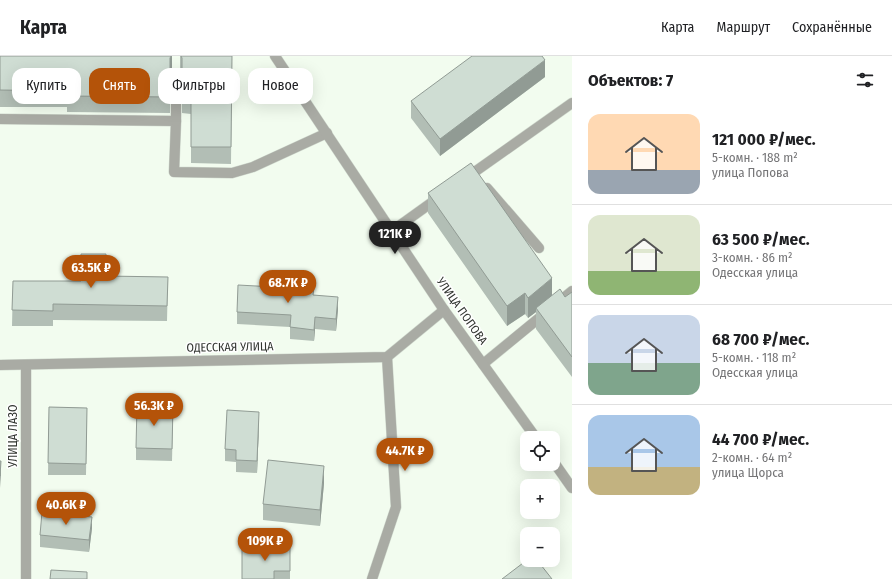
<!DOCTYPE html>
<html lang="ru">
<meta charset="utf-8">
<style>
body{margin:0;font-family:"Fira Sans Condensed",sans-serif;background:#f2f2f2;color:#202124;height:100vh;display:flex;flex-direction:column;font-size:15px;white-space:nowrap}
*{box-sizing:border-box;margin:0}
p{font-size:13px;color:#757577}
.icon{flex:none;width:22px;height:22px;fill:none;stroke:currentColor;stroke-width:2;stroke-linecap:round;stroke-linejoin:round}
.map{position:relative;flex:1;overflow:hidden}
.side{display:flex;flex-direction:column;background:#fff;width:320px}
.side>*{flex:none}
.top-card{position:absolute;left:12px;top:12px;width:380px;height:36px;display:flex;gap:8px}
.controls{position:absolute;left:520px;top:375px;display:grid;gap:8px}
.controls a{display:grid;place-items:center;width:40px;height:40px;border-radius:8px;background:#fff;box-shadow:0 4px 16px #0002;font-size:20px}
.price{position:absolute;translate:-50% -34px;padding:0 9px;border-radius:14px;background:#b45309;color:#fff;font-size:13px;line-height:26px;filter:drop-shadow(0 1px 2px #0008)}
.price::after{content:'';position:absolute;left:50%;top:24px;width:12px;height:9px;margin-left:-6px;background:inherit;clip-path:polygon(0 0,100% 0,50% 100%)}
.price.current{background:#222;color:#fff}
ul{padding:0;list-style:none}
li{display:flex;align-items:center;gap:12px;height:100px;padding:0 16px}
li+li{border-top:1px solid #e0e0e0}
li span{display:grid;place-items:center;flex:none;width:112px;height:80px;border-radius:12px;color:#555}
li>.icon{margin-inline-start:auto}
span .icon{width:48px;height:48px;fill:#fffc;stroke-width:1}
li b{font-size:17px}
h2{display:flex;justify-content:space-between;align-items:center;height:48px;padding:0 16px;font-size:17px}
.chip{padding:0 14px;border-radius:12px;background:#fff;box-shadow:0 4px 16px #0002;font-size:14px;line-height:36px}
.chip.current{background:#b45309;color:#fff}
header{display:flex;align-items:center;gap:24px;box-sizing:border-box;height:56px;padding:0 20px;background:#fff;border-bottom:1px solid #e0e0e0}
header strong{font-size:19px}
nav{display:flex;gap:22px;margin-inline-start:auto;font-size:14px}
main{display:flex;flex:1;min-height:0}
.map>svg:first-child{display:block}
</style>
<header>
<strong>Карта</strong>
<nav><a>Карта</a><a>Маршрут</a><a>Сохранённые</a></nav>
</header>
<main>
<div class="map">
<svg width="572" height="523" viewBox="0 0 572 523">
<rect width="100%" height="100%" fill="#f2fcef"/>
<g fill="none" stroke-linecap="round" stroke-linejoin="round">
<g stroke="#cfd8cd" stroke-width="11">
<g id="service">
<path d="M 0,63 L 176,65 L 174,116 L 232,117 L 253,111 L 327,77"/>
<path d="M 176,65 L 176,19"/>
<path d="M 466,122 L 572,47"/>
<path d="M 487,132 L 539,192"/>
<path d="M 392,175 L 438,142"/>
<path d="M 483,308 L 572,235"/>
</g>
</g>
<g stroke="#cfd8cd" stroke-width="11">
<g id="minor">
<path d="M 275,0 L 444,254 L 536,382"/>
<path d="M 0,309 L 387,301 L 444,254"/>
<path d="M 553,405 L 572,432"/>
<path d="M 26,523 L 26,309"/>
<path d="M 372,523 L 396,451 L 387,301"/>
</g>
</g>
<use href="#service" stroke="#a9aba4" stroke-width="10"/>
<use href="#minor" stroke="#a9aba4" stroke-width="10"/>
</g>
<g fill="#b2beb5">
<path d="M 0,0 L 172,0 L 172,14 L 170,19 L 170,57 L 67,56 L 67,51 L 0,51 Z"/>
<path d="M 180,0 L 232,0 L 231,108 L 191,107 L 191,58 L 182,57 L 182,19 L 180,14 Z"/>
<path d="M 545,21 L 440,100 L 411,62 L 411,45 Z"/>
<path d="M 428,137 L 552,239 L 565,241 L 572,236 L 572,321 L 536,273 L 536,256 L 528,262 L 525,258 L 507,270 L 428,157 Z"/>
<path d="M 106,220 L 168,221 L 167,265 L 53,264 L 53,270 L 12,270 L 13,225 L 81,225 Z"/>
<path d="M 314,239 L 338,253 L 336,275 L 315,273 L 314,285 L 290,283 L 290,271 L 237,268 L 237,256 Z"/>
<path d="M 49,351 L 87,352 L 86,419 L 48,419 Z"/>
<path d="M 173,362 L 172,405 L 136,404 L 136,392 Z"/>
<path d="M 259,368 L 257,417 L 236,416 L 236,406 L 225,405 L 225,393 Z"/>
<path d="M 324,427 L 320,470 L 263,464 L 263,448 Z"/>
<path d="M 92,472 L 89,496 L 40,491 L 40,479 Z"/>
<path d="M 290,491 L 290,523 L 242,523 Z"/>
</g>
<g fill="#919b94">
<path d="M 171,0 L 172,0 L 172,14 L 170,19 L 170,2 Z"/>
<path d="M 545,4 L 545,21 L 440,100 L 440,83 Z"/>
<path d="M 552,222 L 552,243 L 536,252 L 536,256 L 528,262 L 528,242 Z"/>
<path d="M 525,237 L 525,258 L 507,270 L 507,250 Z"/>
<path d="M 338,241 L 338,253 L 336,275 L 336,263 Z"/>
<path d="M 315,261 L 315,273 L 314,285 L 314,274 Z"/>
<path d="M 259,356 L 259,368 L 257,417 L 257,405 Z"/>
<path d="M 1,405 L 1,417 L 0,432 L 0,420 Z"/>
<path d="M 324,410 L 324,427 L 320,470 L 320,454 Z"/>
<path d="M 92,461 L 92,472 L 89,496 L 89,484 Z"/>
</g>
<g fill="#cfddd3" stroke="#919b94">
<path d="M 0,0 L 171,0 L 170,2 L 170,41 L 67,40 L 67,35 L 0,34 Z"/>
<path d="M 181,0 L 232,0 L 231,91 L 191,91 L 191,41 L 182,41 L 182,2 Z"/>
<path d="M 472,0 L 542,0 L 545,4 L 440,83 L 411,45 Z"/>
<path d="M 471,107 L 552,222 L 528,242 L 525,237 L 507,250 L 428,137 Z"/>
<path d="M 81,198 L 106,198 L 106,220 L 168,221 L 167,250 L 53,248 L 53,255 L 12,254 L 13,225 L 81,225 Z"/>
<path d="M 238,229 L 293,232 L 293,229 L 314,231 L 313,239 L 338,241 L 336,263 L 315,261 L 314,274 L 290,271 L 291,259 L 237,256 Z"/>
<path d="M 560,233 L 565,241 L 572,236 L 572,301 L 536,252 Z"/>
<path d="M 137,349 L 173,350 L 172,393 L 136,392 Z"/>
<path d="M 49,351 L 87,352 L 86,408 L 48,407 Z"/>
<path d="M 227,354 L 259,356 L 257,405 L 236,404 L 236,394 L 225,393 Z"/>
<path d="M 268,404 L 324,410 L 320,454 L 263,448 Z"/>
<path d="M 0,405 L 1,405 L 0,420 Z"/>
<path d="M 42,456 L 92,461 L 89,484 L 40,479 Z"/>
<path d="M 242,491 L 290,491 L 290,515 L 274,515 L 274,523 L 242,523 Z"/>
<path d="M 527,504 L 537,504 L 552,523 L 502,523 Z"/>
<path d="M 51,514 L 87,516 L 87,523 L 50,523 Z"/>
</g>
<g text-anchor="middle" dominant-baseline="central" stroke-width="3" stroke-linejoin="round" paint-order="stroke">
<g font-size="12" fill="#323631" stroke="#fff">
<text transform="translate(462 255) rotate(55)">УЛИЦА ПОПОВА</text>
<text transform="translate(230 291) rotate(-1)">ОДЕССКАЯ УЛИЦА</text>
<text transform="translate(13 380) rotate(-90)">УЛИЦА ЛАЗО</text>
</g>
</g>
</svg>
<div class="controls">
<a><svg class="icon" aria-label="locate" viewBox="0 0 24 24"><circle cx="12" cy="12" r="6"/><path d="M12 2v4M12 18v4M2 12h4M18 12h4"/></svg></a>
<a>+</a>
<a>−</a>
</div>
<b class="price current" style="left:395px;top:199px">121K ₽</b>
<b class="price" style="left:91px;top:233px">63.5K ₽</b>
<b class="price" style="left:288px;top:248px">68.7K ₽</b>
<b class="price" style="left:154px;top:371px">56.3K ₽</b>
<b class="price" style="left:405px;top:416px">44.7K ₽</b>
<b class="price" style="left:66px;top:470px">40.6K ₽</b>
<b class="price" style="left:265px;top:506px">109K ₽</b>
<div class="top-card">
<a class="chip">Купить</a>
<a class="chip current">Снять</a>
<a class="chip">Фильтры</a>
<a class="chip">Новое</a>
</div>
</div>
<section class="side">
<h2>Объектов: 7<svg class="icon" aria-label="filters" viewBox="0 0 24 24"><path d="M4 7h16M4 17h16"/><circle cx="9" cy="7" r="2"/><circle cx="15" cy="17" r="2"/></svg></h2>
<ul>
<li><span style="background:linear-gradient(#ffd9b3 70%,#9aa5b1 0)"><svg class="icon" aria-label="home" viewBox="0 0 24 24"><path d="M3 11l9-7 9 7M6 9v11h12V9"/></svg></span><div><b>121 000 ₽/мес.</b><p>5-комн. · 188 m²</p><p>улица Попова</p></div></li>
<li><span style="background:linear-gradient(#dfe7d0 70%,#8fb573 0)"><svg class="icon" aria-label="home" viewBox="0 0 24 24"><path d="M3 11l9-7 9 7M6 9v11h12V9"/></svg></span><div><b>63 500 ₽/мес.</b><p>3-комн. · 86 m²</p><p>Одесская улица</p></div></li>
<li><span style="background:linear-gradient(#c9d6e8 60%,#7fa58c 0)"><svg class="icon" aria-label="home" viewBox="0 0 24 24"><path d="M3 11l9-7 9 7M6 9v11h12V9"/></svg></span><div><b>68 700 ₽/мес.</b><p>5-комн. · 118 m²</p><p>Одесская улица</p></div></li>
<li><span style="background:linear-gradient(#a9c7e8 65%,#c2b280 0)"><svg class="icon" aria-label="home" viewBox="0 0 24 24"><path d="M3 11l9-7 9 7M6 9v11h12V9"/></svg></span><div><b>44 700 ₽/мес.</b><p>2-комн. · 64 m²</p><p>улица Щорса</p></div></li>
</ul>
</section>
</main>
